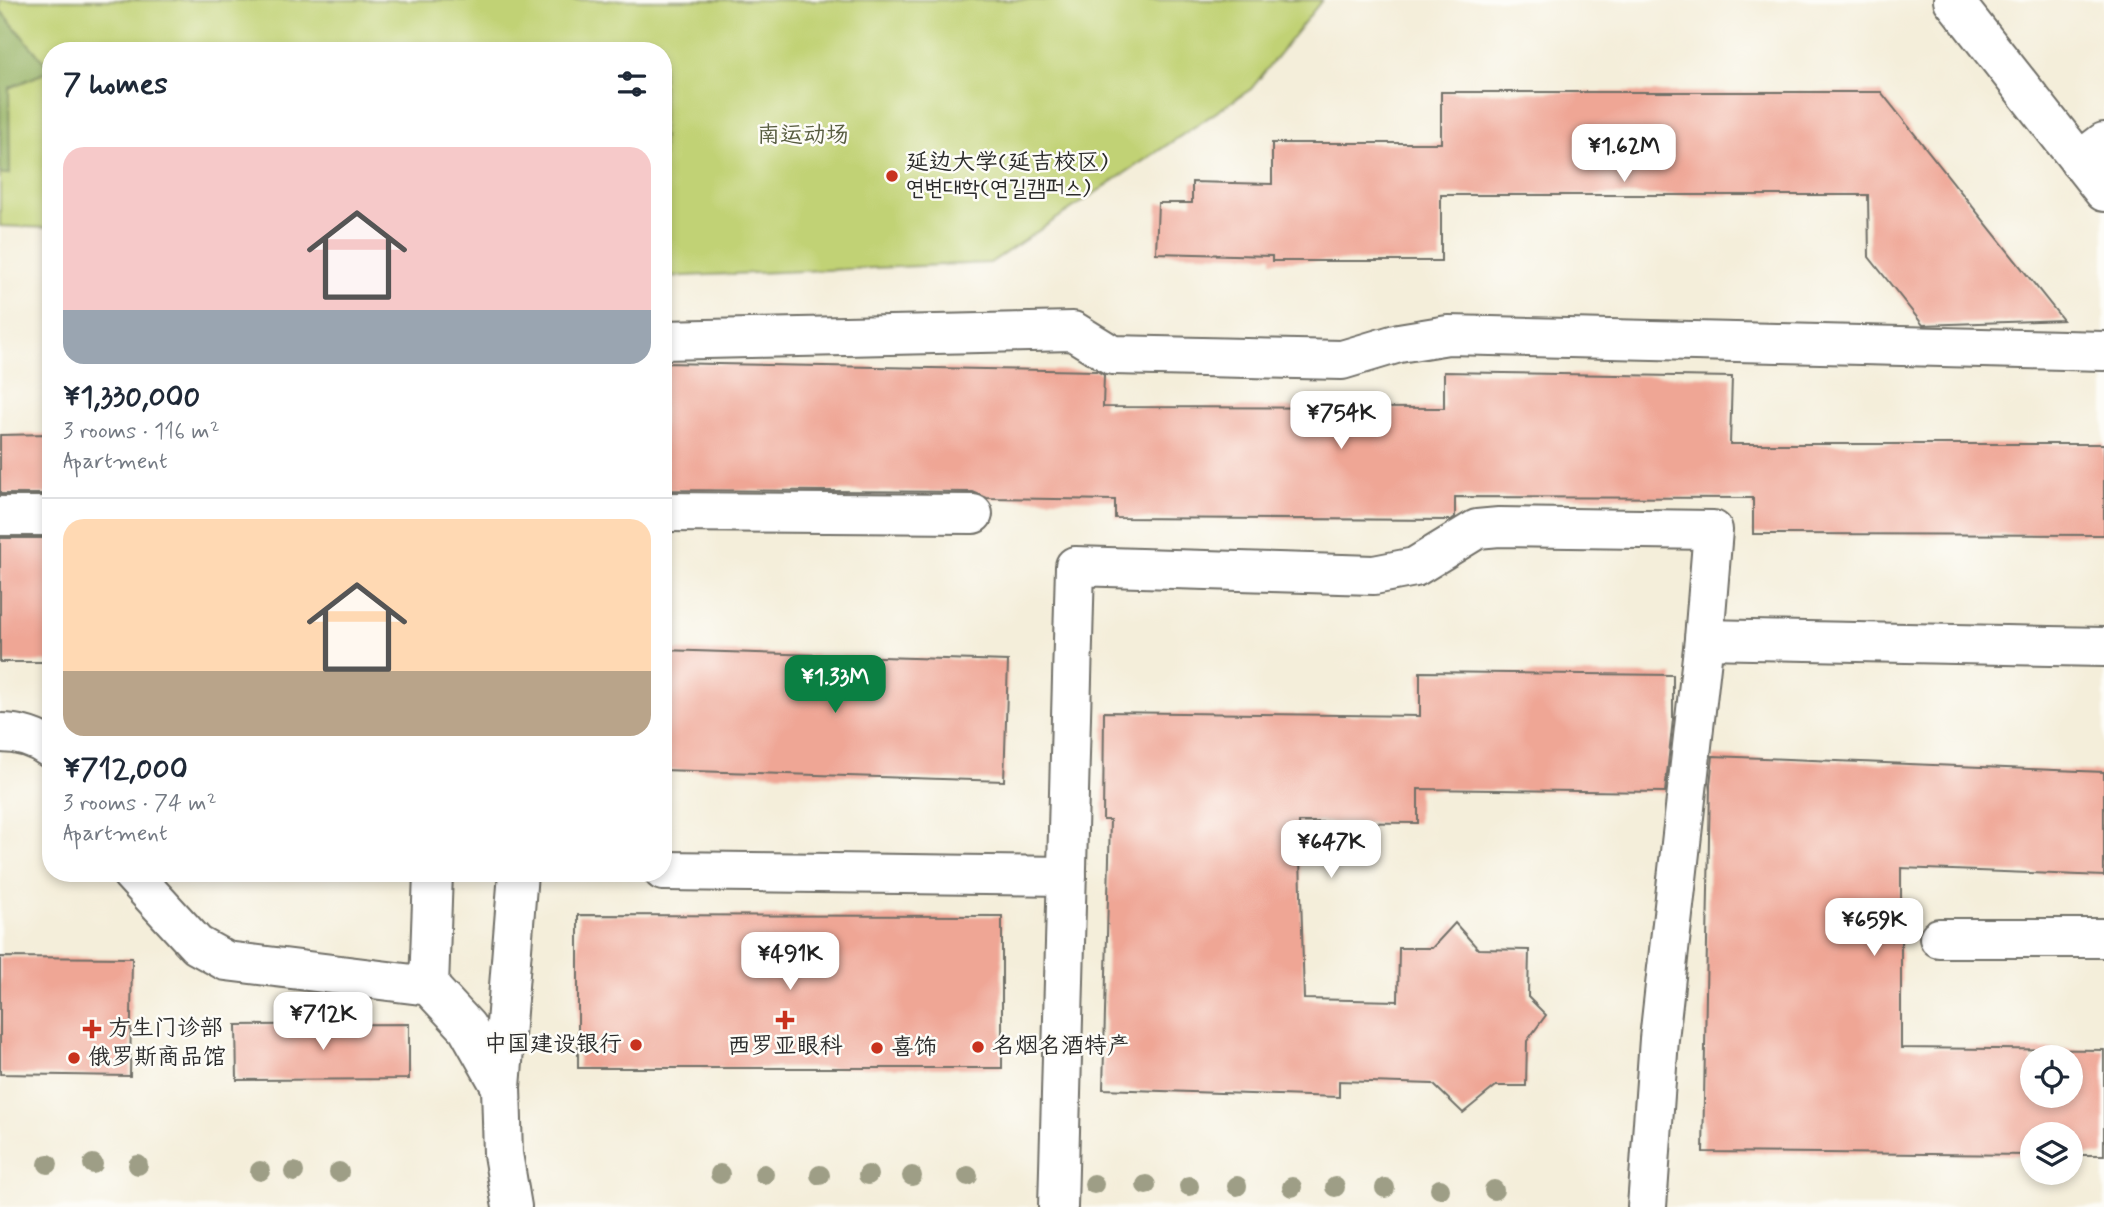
<!DOCTYPE html>
<meta charset="utf-8">
<style>
body{margin:0;font-family:Mynerve,"LXGW WenKai TC","Poor Story",sans-serif;background:#f2f2f3;color:#1f2937;height:100vh;display:flex;flex-direction:column;font-size:26px;white-space:nowrap}
*{box-sizing:border-box;margin:0}
p{font-size:23px;color:#747a83}
.icon{flex:none;width:38px;height:38px;fill:none;stroke:currentColor;stroke-width:2;stroke-linecap:round;stroke-linejoin:round}
.map{position:relative;flex:1;overflow:hidden}
.side{position:absolute;left:42px;top:42px;width:630px;height:840px;display:flex;flex-direction:column;background:#fff;border-radius:28px;box-shadow:0 4px 10px #0003}
.side>*{flex:none}
.buttons{position:absolute;left:2020px;top:1045px;display:grid;gap:14px}
.buttons a{display:grid;place-items:center;width:63px;height:63px;border-radius:50%;background:#fff;box-shadow:0 4px 10px #0003;font-size:35px}
.price{position:absolute;translate:-50% -60px;padding:0 16px;border-radius:14px;background:#fff;color:#222;font-size:23px;line-height:46px;filter:drop-shadow(0 2px 4px #0008)}
.price::after{content:'';position:absolute;left:50%;top:42px;width:21px;height:16px;margin-left:-10px;background:inherit;clip-path:polygon(0 0,100% 0,50% 100%)}
.price.current{background:#0b8043;color:#fff}
ul{padding:0;list-style:none}
li{display:grid;align-content:center;gap:14px;height:371px;padding:0 21px}
li+li{border-top:2px solid #e0e1e3}
li span{display:grid;place-items:center;height:217px;border-radius:21px;color:#555}
li>.icon{margin-inline-start:auto}
span .icon{width:126px;height:126px;fill:#fffc;stroke-width:1}
li b{font-size:30px}
h2{display:flex;justify-content:space-between;align-items:center;height:84px;padding:0 21px;font-size:30px}
.map>svg:first-child{display:block}
</style>
<div class="map">
<svg width="2104" height="1207" viewBox="0 0 2104 1207">
<rect width="100%" height="100%" fill="#fdfcf7"/>
<filter id="ink" filterUnits="userSpaceOnUse"><feTurbulence type="fractalNoise" baseFrequency=".0143" numOctaves="2"/><feDisplacementMap in="SourceGraphic" scale="14" xChannelSelector="R" yChannelSelector="G"/><feConvolveMatrix kernelMatrix="1 2 1 2 8 2 1 2 1" color-interpolation-filters="sRGB"/></filter>
<filter id="wash" filterUnits="userSpaceOnUse"><feTurbulence type="fractalNoise" baseFrequency=".00686" numOctaves="4" result="noise"/><feDisplacementMap in="SourceGraphic" scale="28" xChannelSelector="R" yChannelSelector="G"/><feGaussianBlur stdDeviation="1.57" result="paint"/><feColorMatrix in="noise" values="0 0 0 0 0 0 0 0 0 0 0 0 0 0 0 0 0 1.4 0 .05"/><feComposite in="paint" operator="in"/></filter>
<g filter="url(#wash)">
<rect width="100%" height="100%" fill="#f4eeda"/>
<path fill="#c1d275" stroke="#767e50" stroke-width="2" d="M 0,0 L 1322,0 L 1251,89 L 990,263 L 663,277 L 663,51 L 51,51 L 51,228 L 0,226 Z"/>
<path fill="#98b466" stroke="#627048" stroke-width="2" d="M 0,10 L 51,70 L 9,88 L 10,174 L 0,174 Z"/>
<g id="blocks">
<g fill="#efa695" fill-rule="evenodd">
<path d="M 1441,92 L 1881,92 L 2063,320 L 1923,325 L 1869,257 L 1868,195 L 1441,195 L 1441,261 L 1272,261 L 1272,256 L 1156,253 L 1158,203 L 1192,203 L 1192,182 L 1272,184 L 1272,143 L 1441,143 Z"/>
<path d="M 663,363 L 1097,371 L 1104,375 L 1103,407 L 1444,408 L 1444,372 L 1732,377 L 1730,444 L 2104,444 L 2104,535 L 1753,534 L 1753,498 L 1455,497 L 1455,517 L 1451,520 L 1115,518 L 1115,500 L 987,498 L 973,492 L 663,490 Z"/>
<path d="M 51,434 L 51,494 L 0,494 L 0,435 Z"/>
<rect x="0" y="538" width="51" height="124"/>
<path d="M 663,650 L 1008,661 L 1004,781 L 663,770 Z"/>
<path d="M 1420,672 L 1673,675 L 1673,719 L 1665,792 L 1418,789 L 1418,823 L 1299,822 L 1304,999 L 1398,1001 L 1399,948 L 1432,948 L 1455,923 L 1478,949 L 1529,950 L 1528,997 L 1546,1015 L 1527,1041 L 1526,1086 L 1496,1086 L 1463,1113 L 1433,1084 L 1339,1081 L 1339,1097 L 1103,1089 L 1110,820 L 1103,820 L 1104,712 L 1420,716 Z"/>
<path d="M 1713,756 L 2104,772 L 2104,876 L 1901,868 L 1901,1048 L 2104,1050 L 2104,1155 L 2070,1155 L 2070,1134 L 2032,1134 L 2032,1155 L 1703,1152 L 1710,785 ZM 2032,1057 L 2070,1057 L 2070,1096 L 2032,1096 Z"/>
<path d="M 578,915 L 1002,916 L 1002,1068 L 578,1068 Z"/>
<path d="M 0,957 L 132,958 L 130,1076 L 0,1074 Z"/>
<path d="M 409,1024 L 409,1079 L 237,1080 L 236,1025 Z"/>
</g>
</g>
</g>
<g filter="url(#ink)">
<use href="#blocks" fill-opacity="0" stroke="#716f68" stroke-width="2"/>
<g fill="none" stroke-linecap="round" stroke-linejoin="round">
<g stroke="#716f68" stroke-width="42">
<g id="minor">
<path d="M 2079,161 L 2104,142"/>
<path d="M 663,340 L 1073,331 L 1112,355 L 1342,360 L 1399,343 L 1448,335 L 2104,351"/>
<path d="M 663,512 L 973,514"/>
<path d="M 0,516 L 51,516"/>
<path d="M 1704,639 L 2104,647"/>
<path d="M 0,733 C 18,733 36,738 51,749"/>
<path d="M 663,871 L 1067,876"/>
<path d="M 131,873 L 197,945 L 226,961 L 429,986 L 467,1027 L 501,1087 L 503,1154 L 512,1207"/>
<path d="M 1939,938 L 2104,938"/>
<path d="M 429,986 L 433,873"/>
<path d="M 501,1087 L 518,873"/>
<path d="M 1058,1207 L 1075,566 L 1374,575 L 1415,567 L 1477,529 L 1499,527 L 1713,530 L 1704,639 L 1659,1039 L 1647,1207"/>
</g>
</g>
<g stroke="#716f68" stroke-width="42">
<path id="major" d="M 1953,0 L 2104,192"/>
</g>
<use href="#minor" stroke="#fff" stroke-width="38"/>
<use href="#major" stroke="#fff" stroke-width="38"/>
</g>
<g fill="#9e9e86">
<circle cx="48" cy="1164" r="10"/>
<circle cx="93" cy="1164" r="10"/>
<circle cx="138" cy="1165" r="10"/>
<circle cx="260" cy="1171" r="10"/>
<circle cx="294" cy="1172" r="10"/>
<circle cx="339" cy="1172" r="10"/>
<circle cx="720" cy="1174" r="10"/>
<circle cx="764" cy="1174" r="10"/>
<circle cx="820" cy="1175" r="10"/>
<circle cx="868" cy="1175" r="10"/>
<circle cx="912" cy="1176" r="10"/>
<circle cx="968" cy="1176" r="10"/>
<circle cx="1094" cy="1184" r="10"/>
<circle cx="1146" cy="1185" r="10"/>
<circle cx="1189" cy="1186" r="10"/>
<circle cx="1237" cy="1186" r="10"/>
<circle cx="1292" cy="1187" r="10"/>
<circle cx="1335" cy="1187" r="10"/>
<circle cx="1385" cy="1188" r="10"/>
<circle cx="1440" cy="1189" r="10"/>
<circle cx="1494" cy="1190" r="10"/>
</g>
</g>
<g fill="#c8321e" stroke="#fdfcf7" stroke-width="2.5">
<circle cx="892" cy="176" r="7"/>
<path d="M781.5 1009.5h7v7h7v7h-7v7h-7v-7h-7v-7h7z"/>
<path d="M88.5 1018.5h7v7h7v7h-7v7h-7v-7h-7v-7h7z"/>
<circle cx="636" cy="1045" r="7"/>
<circle cx="978" cy="1047" r="7"/>
<circle cx="877" cy="1048" r="7"/>
<circle cx="74" cy="1058" r="7"/>
</g>
<g text-anchor="middle" dominant-baseline="central" stroke-width="5" stroke-linejoin="round" paint-order="stroke">
<g font-size="23" fill="#585d41" stroke="#fdfcf7">
<text x="803" y="136">南运动场</text>
</g>
<g font-size="23" fill="#2b2b2b" stroke="#fdfcf7" text-anchor="start">
<text x="906" y="163">延边大学(延吉校区)<tspan x="906" dy="26">연변대학(연길캠퍼스)</tspan></text>
<text x="108" y="1029">方生门诊部</text>
<text x="622" y="1045" text-anchor="end">中国建设银行</text>
<text x="785" y="1047" text-anchor="middle">西罗亚眼科</text>
<text x="992" y="1047">名烟名酒特产</text>
<text x="891" y="1048">喜饰</text>
<text x="88" y="1058">俄罗斯商品馆</text>
</g>
</g>
</svg>
<div class="buttons">
<a><svg class="icon" aria-label="locate" viewBox="0 0 24 24"><circle cx="12" cy="12" r="6"/><path d="M12 2v4M12 18v4M2 12h4M18 12h4"/></svg></a>
<a><svg class="icon" aria-label="layers" viewBox="0 0 24 24"><path d="M12 4l9 5-9 5-9-5zM3 14l9 5 9-5"/></svg></a>
</div>
<b class="price" style="left:1624px;top:184px">¥1.62M</b>
<b class="price" style="left:1341px;top:451px">¥754K</b>
<b class="price current" style="left:835px;top:715px">¥1.33M</b>
<b class="price" style="left:1331px;top:880px">¥647K</b>
<b class="price" style="left:1874px;top:958px">¥659K</b>
<b class="price" style="left:790px;top:992px">¥491K</b>
<b class="price" style="left:323px;top:1052px">¥712K</b>
<section class="side">
<h2>7 homes<svg class="icon" aria-label="filters" viewBox="0 0 24 24"><path d="M4 7h16M4 17h16"/><circle cx="9" cy="7" r="2"/><circle cx="15" cy="17" r="2"/></svg></h2>
<ul>
<li><span style="background:linear-gradient(#f6c9c9 75%,#9aa5b1 0)"><svg class="icon" aria-label="home" viewBox="0 0 24 24"><path d="M3 11l9-7 9 7M6 9v11h12V9"/></svg></span><div><b>¥1,330,000</b><p>3 rooms · 116 m²</p><p>Apartment</p></div></li>
<li><span style="background:linear-gradient(#ffd9b3 70%,#b9a48a 0)"><svg class="icon" aria-label="home" viewBox="0 0 24 24"><path d="M3 11l9-7 9 7M6 9v11h12V9"/></svg></span><div><b>¥712,000</b><p>3 rooms · 74 m²</p><p>Apartment</p></div></li>
</ul>
</section>
</div>
